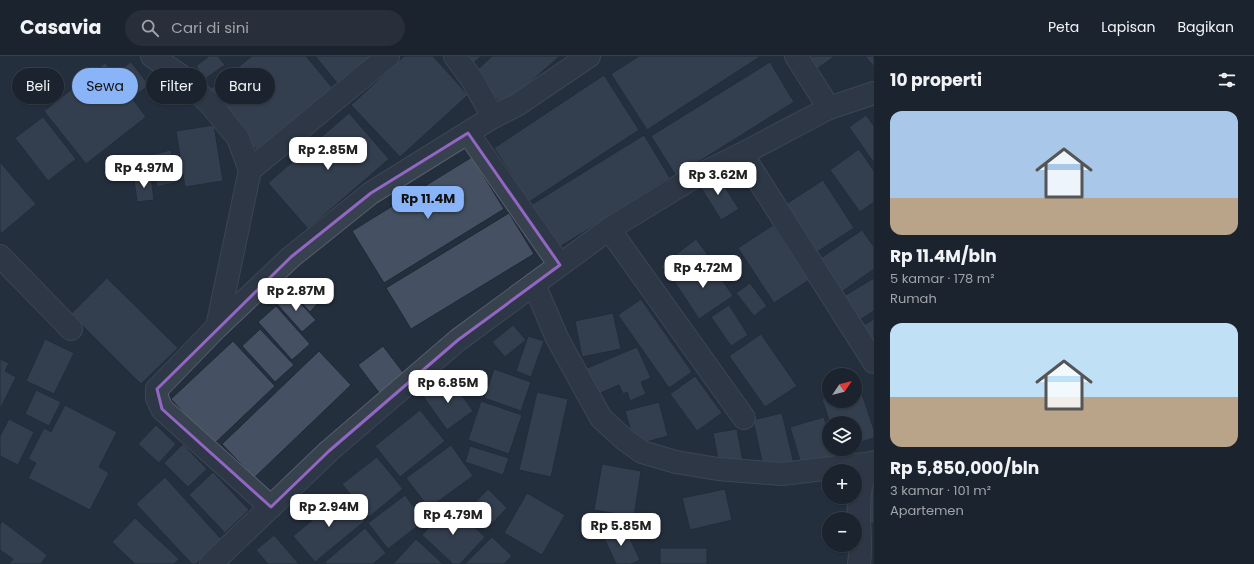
<!DOCTYPE html>
<html lang="id">
<meta charset="utf-8">
<style>
body{margin:0;font-family:Poppins,sans-serif;background:#282f3a;color:#f1f3f6;height:100vh;display:flex;flex-direction:column;font-size:15px;white-space:nowrap}
*{box-sizing:border-box;margin:0}
p{font-size:13px;color:#a0a4aa}
.icon{flex:none;width:22px;height:22px;fill:none;stroke:currentColor;stroke-width:2;stroke-linecap:round;stroke-linejoin:round}
.map{position:relative;flex:1;overflow:hidden}
.panel{display:flex;flex-direction:column;background:#1b232e;width:380px}
.panel>*{flex:none}
.top-card{position:absolute;left:12px;top:12px;width:380px;height:36px;display:flex;gap:8px}
.needle{width:26px;rotate:55deg}
.controls{position:absolute;left:822px;top:312px;display:grid;gap:8px}
.controls a{display:grid;place-items:center;width:40px;height:40px;border-radius:50%;background:#1b232e;box-shadow:0 1px 3px #0004,0 0 0 1px #39404a;font-size:20px}
.price{position:absolute;translate:-50% -34px;padding:0 9px;border-radius:8px;background:#fff;color:#222;font-size:13px;line-height:26px;filter:drop-shadow(0 1px 2px #0008)}
.price::after{content:'';position:absolute;left:50%;top:24px;width:12px;height:9px;margin-left:-6px;background:inherit;clip-path:polygon(0 0,100% 0,50% 100%)}
.price.current{background:#8ab4f8;color:#111}
ul{padding:0;list-style:none}
li{display:grid;align-content:center;gap:8px;height:212px;padding:0 16px}
li span{display:grid;place-items:center;height:124px;border-radius:12px;color:#555}
li>.icon{margin-inline-start:auto}
span .icon{width:72px;height:72px;fill:#fffc;stroke-width:1}
li b{font-size:17px}
h2{display:flex;justify-content:space-between;align-items:center;height:48px;padding:0 16px;font-size:17px}
.tag{padding:0 14px;border-radius:18px;background:#1b232e;box-shadow:0 1px 3px #0004,0 0 0 1px #39404a;font-size:14px;line-height:36px}
.tag.current{background:#8ab4f8;color:#111}
header{display:flex;align-items:center;gap:24px;box-sizing:border-box;height:56px;padding:0 20px;background:#1b232e;border-bottom:1px solid #39404a}
header strong{font-size:19px}
nav{display:flex;gap:22px;margin-inline-start:auto;font-size:14px}
.search{width:280px;height:36px;background:#282f3a;display:flex;align-items:center;gap:10px;box-sizing:border-box;padding:0 14px;border-radius:22px;color:#a0a4aa;font-size:15px}
main{display:flex;flex:1;min-height:0}
.map>svg:first-child{display:block}
</style>
<header>
<strong>Casavia</strong>
<div class="search"><svg class="icon" aria-label="search" viewBox="0 0 24 24"><circle cx="10" cy="10" r="6"/><path d="M15 15l6 6"/></svg>Cari di sini</div>
<nav><a>Peta</a><a>Lapisan</a><a>Bagikan</a></nav>
</header>
<main>
<div class="map">
<svg width="874" height="508" viewBox="0 0 874 508">
<rect width="100%" height="100%" fill="#242f3e"/>
<g fill="#455162" stroke="#1f2835">
<path d="M 209,0 L 218,0 L 225,9 L 205,23 L 196,10 Z"/>
<path d="M 252,0 L 306,0 L 335,35 L 259,97 L 209,34 Z"/>
<path d="M 315,0 L 373,0 L 338,28 Z"/>
<path d="M 404,0 L 433,0 L 468,39 L 400,101 L 351,49 Z"/>
<path d="M 465,0 L 482,0 L 472,8 Z"/>
<path d="M 492,0 L 560,0 L 503,50 L 474,17 Z"/>
<path d="M 639,0 L 761,0 L 647,74 L 611,18 Z"/>
<path d="M 804,0 L 835,0 L 814,15 Z"/>
<path d="M 865,0 L 874,0 L 874,11 Z"/>
<path d="M 131,6 L 149,29 L 132,42 L 146,61 L 86,108 L 44,55 L 105,7 L 114,18 Z"/>
<path d="M 770,6 L 794,46 L 676,120 L 651,80 Z"/>
<path d="M 604,19 L 639,74 L 529,146 L 494,92 Z"/>
<path d="M 349,57 L 389,103 L 308,173 L 268,127 Z"/>
<path d="M 866,59 L 874,70 L 874,107 L 849,71 Z"/>
<path d="M 43,61 L 76,103 L 48,125 L 15,82 Z"/>
<path d="M 214,69 L 223,125 L 185,131 L 176,75 Z"/>
<path d="M 644,79 L 670,122 L 558,192 L 531,149 Z"/>
<path d="M 859,93 L 874,115 L 874,146 L 860,156 L 830,114 Z"/>
<path d="M 171,94 L 178,126 L 157,131 L 150,99 Z"/>
<path d="M 472,101 L 504,153 L 384,227 L 352,175 Z"/>
<path d="M 0,106 L 36,148 L 2,177 L 0,175 Z"/>
<path d="M 715,116 L 739,153 L 721,164 L 698,127 Z"/>
<path d="M 151,120 L 154,144 L 137,146 L 134,123 Z"/>
<path d="M 823,124 L 854,172 L 811,200 L 780,152 Z"/>
<path d="M 509,157 L 534,198 L 411,273 L 386,232 Z"/>
<path d="M 773,169 L 809,224 L 774,247 L 738,192 Z"/>
<path d="M 862,174 L 874,191 L 874,213 L 840,237 L 818,204 Z"/>
<path d="M 696,183 L 708,199 L 672,225 L 661,210 Z"/>
<path d="M 708,203 L 733,240 L 699,263 L 674,225 Z"/>
<path d="M 107,222 L 178,292 L 141,328 L 71,258 Z"/>
<path d="M 301,222 L 321,244 L 310,256 L 289,233 Z"/>
<path d="M 874,222 L 874,255 L 853,268 L 839,243 Z"/>
<path d="M 750,227 L 767,250 L 754,260 L 736,237 Z"/>
<path d="M 290,236 L 316,264 L 302,276 L 277,248 Z"/>
<path d="M 641,243 L 692,316 L 669,332 L 618,259 Z"/>
<path d="M 729,249 L 748,279 L 731,290 L 711,261 Z"/>
<path d="M 276,250 L 310,288 L 292,304 L 258,266 Z"/>
<path d="M 613,257 L 621,293 L 582,301 L 575,265 Z"/>
<path d="M 874,263 L 874,292 L 857,273 Z"/>
<path d="M 513,269 L 526,284 L 505,301 L 492,286 Z"/>
<path d="M 260,273 L 294,309 L 275,326 L 242,290 Z"/>
<path d="M 761,278 L 797,330 L 765,351 L 729,300 Z"/>
<path d="M 528,280 L 544,285 L 531,321 L 516,315 Z"/>
<path d="M 45,283 L 74,297 L 54,338 L 26,325 Z"/>
<path d="M 233,285 L 275,330 L 213,389 L 171,343 Z"/>
<path d="M 383,290 L 405,319 L 380,338 L 358,309 Z"/>
<path d="M 637,291 L 651,322 L 641,326 L 646,338 L 630,345 L 627,336 L 623,338 L 619,329 L 596,339 L 585,313 Z"/>
<path d="M 319,295 L 351,329 L 254,422 L 222,388 Z"/>
<path d="M 0,303 L 9,307 L 5,315 L 16,321 L 0,353 Z"/>
<path d="M 494,313 L 531,326 L 521,355 L 484,342 Z"/>
<path d="M 695,320 L 722,357 L 697,375 L 670,338 Z"/>
<path d="M 450,322 L 473,355 L 447,374 L 423,340 Z"/>
<path d="M 860,332 L 874,374 L 874,382 L 855,388 L 855,367 L 830,367 L 822,343 L 829,341 L 829,345 L 855,345 L 855,333 Z"/>
<path d="M 36,334 L 61,346 L 49,370 L 25,358 Z"/>
<path d="M 537,336 L 568,343 L 551,421 L 519,414 Z"/>
<path d="M 481,345 L 522,359 L 509,398 L 468,384 Z"/>
<path d="M 659,346 L 668,380 L 635,389 L 625,355 Z"/>
<path d="M 65,349 L 117,376 L 99,411 L 109,417 L 90,454 L 28,422 L 36,407 L 28,403 L 44,372 L 51,376 Z"/>
<path d="M 420,354 L 445,385 L 400,421 L 375,390 Z"/>
<path d="M 782,357 L 794,408 L 764,414 L 753,364 Z"/>
<path d="M 824,361 L 829,380 L 829,393 L 833,393 L 835,402 L 802,411 L 790,371 Z"/>
<path d="M 9,363 L 34,376 L 18,409 L 0,400 L 0,380 Z"/>
<path d="M 156,369 L 176,388 L 159,407 L 138,388 Z"/>
<path d="M 737,373 L 743,405 L 719,409 L 713,377 Z"/>
<path d="M 183,388 L 207,413 L 188,431 L 164,407 Z"/>
<path d="M 451,389 L 473,420 L 429,452 L 406,422 Z"/>
<path d="M 470,390 L 509,402 L 503,419 L 465,406 Z"/>
<path d="M 377,401 L 403,433 L 369,461 L 342,428 Z"/>
<path d="M 602,408 L 641,415 L 634,461 L 594,454 Z"/>
<path d="M 213,416 L 249,454 L 225,477 L 189,439 Z"/>
<path d="M 165,421 L 222,484 L 196,508 L 192,508 L 136,448 Z"/>
<path d="M 874,430 L 874,467 L 868,468 L 863,432 Z"/>
<path d="M 488,433 L 507,452 L 486,474 L 466,456 Z"/>
<path d="M 725,433 L 732,464 L 690,474 L 682,442 Z"/>
<path d="M 527,437 L 565,459 L 542,499 L 504,477 Z"/>
<path d="M 343,439 L 365,465 L 315,506 L 293,480 Z"/>
<path d="M 405,439 L 424,465 L 388,493 L 368,467 Z"/>
<path d="M 450,448 L 485,481 L 460,508 L 453,508 L 422,479 Z"/>
<path d="M 135,462 L 179,503 L 174,508 L 135,508 L 112,486 Z"/>
<path d="M 2,465 L 47,499 L 41,508 L 9,508 L 13,503 L 0,494 L 0,469 Z"/>
<path d="M 624,470 L 640,504 L 631,508 L 616,508 L 603,480 Z"/>
<path d="M 365,472 L 386,497 L 373,508 L 327,508 L 325,506 Z"/>
<path d="M 274,479 L 299,508 L 268,508 L 256,494 Z"/>
<path d="M 492,481 L 512,500 L 504,508 L 465,508 Z"/>
<path d="M 416,483 L 443,508 L 393,508 Z"/>
<rect x="660" y="492" width="47" height="16"/>
</g>
<g fill="none" stroke-linecap="round" stroke-linejoin="round">
<g stroke="#565f6c" stroke-width="24">
<g id="street">
<path d="M 152,0 L 181,20 L 212,50 L 238,82 L 250,114 L 217,271"/>
<path d="M 455,0 L 473,25 L 493,61 L 517,49 L 589,0"/>
<path d="M 796,0 L 829,52"/>
<path d="M 468,77 L 560,209"/>
<path d="M 742,98 L 874,306"/>
<path d="M 250,114 L 388,0"/>
<path d="M 609,173 L 744,362"/>
<path d="M 0,200 L 71,273"/>
<path d="M 534,228 L 557,282 L 601,362 L 625,384 L 642,396 L 676,406 L 718,413 L 782,418 L 873,407"/>
<path d="M 271,451 L 162,353 L 157,342 L 157,333 L 217,271 L 291,201 L 371,137 L 493,61"/>
<path d="M 211,508 L 329,395 L 458,284 L 609,173 L 691,123 L 742,98 L 829,52 L 874,37"/>
<path d="M 859,508 C 863,482 855,456 861,431 C 863,422 870,413 874,406"/>
</g>
</g>
<use href="#street" stroke="#38414e" stroke-width="22"/>
</g>
<path d="M0 0H874V508H0ZM 468,77 L 560,209 L 458,284 L 329,395 L 271,451 L 162,353 L 157,333 L 291,201 L 371,137 Z" fill="#242f3e" fill-opacity=".55" fill-rule="evenodd"/>
<path fill="none" stroke="#9266c3" stroke-width="3" stroke-linejoin="round" d="M 468,77 L 560,209 L 458,284 L 329,395 L 271,451 L 162,353 L 157,333 L 291,201 L 371,137 Z"/>
</svg>
<div class="controls">
<a><svg class="needle" viewBox="-14 -14 28 28"><path d="M0-13l5 13h-10z" fill="#e53935"/><path d="M0 13l5-13h-10z" fill="#a0a4aa"/></svg></a>
<a><svg class="icon" aria-label="layers" viewBox="0 0 24 24"><path d="M12 4l9 5-9 5-9-5zM3 14l9 5 9-5"/></svg></a>
<a>+</a>
<a>−</a>
</div>
<b class="price" style="left:328px;top:115px">Rp 2.85M</b>
<b class="price" style="left:144px;top:133px">Rp 4.97M</b>
<b class="price" style="left:718px;top:140px">Rp 3.62M</b>
<b class="price current" style="left:428px;top:164px">Rp 11.4M</b>
<b class="price" style="left:703px;top:233px">Rp 4.72M</b>
<b class="price" style="left:296px;top:256px">Rp 2.87M</b>
<b class="price" style="left:448px;top:348px">Rp 6.85M</b>
<b class="price" style="left:329px;top:472px">Rp 2.94M</b>
<b class="price" style="left:453px;top:480px">Rp 4.79M</b>
<b class="price" style="left:621px;top:491px">Rp 5.85M</b>
<div class="top-card">
<a class="tag">Beli</a>
<a class="tag current">Sewa</a>
<a class="tag">Filter</a>
<a class="tag">Baru</a>
</div>
</div>
<section class="panel">
<h2>10 properti<svg class="icon" aria-label="filters" viewBox="0 0 24 24"><path d="M4 7h16M4 17h16"/><circle cx="9" cy="7" r="2"/><circle cx="15" cy="17" r="2"/></svg></h2>
<ul>
<li><span style="background:linear-gradient(#a9c7e8 70%,#b9a48a 0)"><svg class="icon" aria-label="home" viewBox="0 0 24 24"><path d="M3 11l9-7 9 7M6 9v11h12V9"/></svg></span><div><b>Rp 11.4M/bln</b><p>5 kamar · 178 m²</p><p>Rumah</p></div></li>
<li><span style="background:linear-gradient(#bfe0f5 60%,#b9a48a 0)"><svg class="icon" aria-label="home" viewBox="0 0 24 24"><path d="M3 11l9-7 9 7M6 9v11h12V9"/></svg></span><div><b>Rp 5,850,000/bln</b><p>3 kamar · 101 m²</p><p>Apartemen</p></div></li>
</ul>
</section>
</main>
